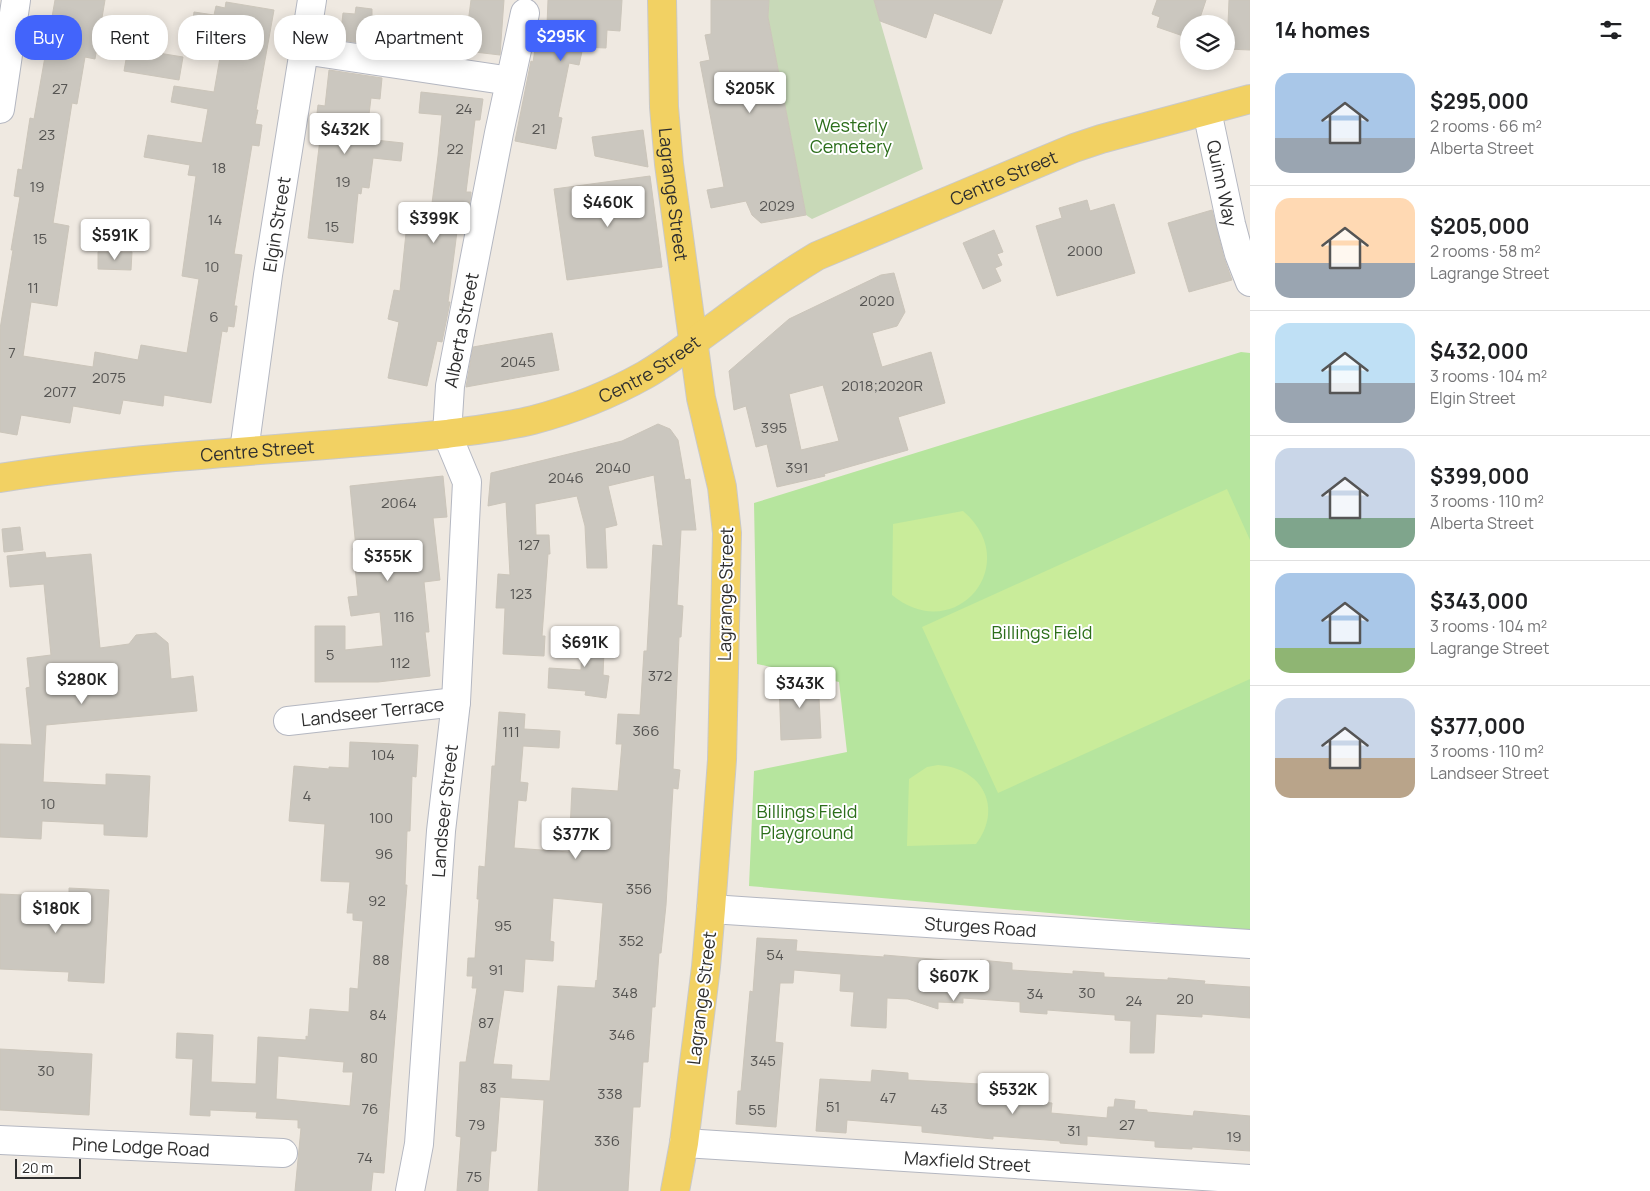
<!DOCTYPE html>
<meta charset="utf-8">
<style>
body{margin:0;font-family:Manrope,sans-serif;background:#f2f2f2;color:#202124;height:100vh;display:flex;flex-direction:column;font-size:19px;white-space:nowrap}
*{box-sizing:border-box;margin:0}
p{font-size:16px;color:#757577}
.icon{flex:none;width:28px;height:28px;fill:none;stroke:currentColor;stroke-width:2;stroke-linecap:round;stroke-linejoin:round}
.map{position:relative;flex:1;overflow:hidden}
.panel{display:flex;flex-direction:column;background:#fff;width:400px}
.panel>*{flex:none}
.top-card{position:absolute;left:15px;top:15px;width:475px;height:45px;display:flex;gap:10px}
.tools{position:absolute;left:1180px;top:15px;display:grid;gap:10px}
.tools a{display:grid;place-items:center;width:55px;height:55px;border-radius:50%;background:#fff;box-shadow:0 2px 12px #0003;font-size:25px}
.scale{position:absolute;left:15px;bottom:12px;width:66px;box-sizing:border-box;padding-left:5px;border:2px solid #2e2e2e;border-top:0;font-size:14px;line-height:18px;white-space:nowrap;color:#2e2e2e;-webkit-text-stroke:4px #fff;paint-order:stroke}
.price{position:absolute;translate:-50% -42px;padding:0 11px;border-radius:5px;background:#fff;color:#222;font-size:16px;line-height:32px;filter:drop-shadow(0 1px 2px #0008)}
.price::after{content:'';position:absolute;left:50%;top:30px;width:15px;height:11px;margin-left:-8px;background:inherit;clip-path:polygon(0 0,100% 0,50% 100%)}
.price.active{background:#4264fb;color:#fff}
ul{padding:0;list-style:none}
li{display:flex;align-items:center;gap:15px;height:125px;padding:0 25px}
li+li{border-top:1px solid #e0e0e0}
li span{display:grid;place-items:center;flex:none;width:140px;height:100px;border-radius:15px;color:#555}
li>.icon{margin-inline-start:auto}
span .icon{width:60px;height:60px;fill:#fffc;stroke-width:1}
li b{font-size:21px}
h2{display:flex;justify-content:space-between;align-items:center;height:60px;padding:0 25px;font-size:21px}
.chip{padding:0 18px;border-radius:20px;background:#fff;box-shadow:0 2px 12px #0003;font-size:18px;line-height:45px}
.chip.active{background:#4264fb;color:#fff}
main{display:flex;flex:1;min-height:0}
.map>svg:first-child{display:block}
</style>
<main>
<div class="map">
<svg width="1250" height="1191" viewBox="0 0 1250 1191">
<rect width="100%" height="100%" fill="#efe9e1"/>
<path fill="#b6e59e" d="M 1241,352 L 1250,353 L 1250,931 L 749,886 L 754,771 L 847,752 L 839,682 L 757,664 L 754,503 Z"/>
<path fill="#c8d9b8" d="M 769,0 L 874,0 L 923,169 L 812,219 L 806,215 L 768,17 Z"/>
<g fill="#c9ec9a">
<path d="M 1227,489 L 1250,540 L 1250,679 L 998,793 L 922,627 Z"/>
<path d="M 963,511 C 1025,564 955,647 892,595 L 893,524 Z"/>
<path d="M 938,765 C 983,768 1003,808 976,844 L 907,846 L 909,779 L 927,767 Z"/>
</g>
<g fill="#cbc7bf" stroke="#cbc5ba" fill-rule="evenodd">
<path d="M 55,0 L 105,0 L 95,59 L 85,57 L 77,104 L 72,103 L 53,223 L 69,226 L 57,306 L 31,302 L 23,356 L 93,367 L 95,352 L 138,360 L 141,345 L 187,353 L 199,279 L 182,276 L 196,176 L 188,175 L 190,165 L 144,157 L 148,135 L 202,143 L 208,109 L 171,102 L 174,86 L 214,92 L 223,40 L 191,35 L 194,12 L 214,15 L 216,6 L 225,8 L 226,2 L 274,10 L 256,110 L 258,110 L 255,124 L 262,125 L 259,146 L 252,145 L 234,254 L 242,255 L 234,306 L 237,306 L 234,327 L 228,326 L 227,332 L 222,331 L 211,403 L 164,395 L 163,406 L 123,400 L 120,414 L 73,406 L 70,423 L 21,415 L 17,435 L 0,432 L 0,329 L 13,250 L 11,250 L 20,197 L 14,196 L 18,169 L 22,170 L 30,118 L 34,119 Z"/>
<path d="M 471,0 L 504,0 L 500,55 L 449,49 L 448,55 L 340,40 L 343,13 L 355,14 L 356,7 L 372,9 L 372,16 L 390,18 L 389,24 L 456,32 L 457,22 L 468,23 Z"/>
<path d="M 548,0 L 622,0 L 620,31 L 607,30 L 606,48 L 583,47 L 579,65 L 569,63 L 558,117 L 562,118 L 556,149 L 515,141 L 531,61 L 533,62 L 539,24 L 547,25 Z"/>
<path d="M 711,0 L 769,0 L 768,17 L 806,215 L 761,223 L 752,215 L 746,201 L 711,208 L 707,190 L 724,187 L 700,62 L 710,60 L 705,35 L 711,34 Z"/>
<path d="M 874,0 L 1003,0 L 991,34 L 934,13 L 926,38 L 880,21 Z"/>
<path d="M 1157,0 L 1206,0 L 1198,24 L 1189,24 L 1189,38 L 1157,27 L 1160,17 L 1152,14 Z"/>
<path d="M 1229,0 L 1250,0 L 1250,50 L 1227,49 Z"/>
<path d="M 128,48 L 183,57 L 179,80 L 124,71 Z"/>
<path d="M 329,70 L 382,78 L 380,99 L 371,98 L 366,139 L 403,143 L 401,161 L 373,158 L 369,188 L 362,187 L 361,194 L 358,193 L 353,243 L 308,238 L 321,131 L 315,130 L 318,105 L 325,106 Z"/>
<path d="M 421,92 L 483,99 L 480,120 L 475,120 L 466,192 L 471,192 L 471,198 L 468,209 L 460,208 L 448,302 L 450,302 L 442,342 L 437,341 L 427,386 L 388,378 L 399,322 L 388,319 L 394,290 L 400,291 L 406,233 L 428,235 L 438,156 L 442,115 L 419,113 Z"/>
<path d="M 643,130 L 648,167 L 595,156 L 592,137 Z"/>
<path d="M 650,176 L 662,267 L 567,280 L 554,189 Z"/>
<path d="M 1087,200 L 1090,211 L 1114,204 L 1135,273 L 1057,296 L 1036,226 L 1062,218 L 1059,208 Z"/>
<path d="M 1212,210 L 1224,258 L 1232,280 L 1189,292 L 1168,223 Z"/>
<path d="M 994,230 L 1003,252 L 997,254 L 1002,265 L 995,268 L 1001,281 L 983,289 L 963,243 Z"/>
<path d="M 98,252 L 132,252 L 131,270 L 98,269 Z"/>
<path d="M 894,273 L 905,312 L 897,326 L 872,333 L 882,367 L 931,352 L 945,403 L 898,417 L 908,450 L 824,474 L 825,476 L 777,487 L 767,444 L 756,447 L 746,406 L 734,410 L 729,371 L 789,319 L 881,275 ZM 823,385 L 839,441 L 801,450 L 789,394 Z"/>
<path d="M 552,333 L 559,370 L 466,387 L 473,347 Z"/>
<path d="M 658,424 L 670,429 L 678,440 L 685,480 L 690,479 L 696,530 L 681,530 L 677,605 L 683,606 L 681,637 L 679,637 L 673,769 L 680,770 L 678,789 L 673,788 L 666,905 L 661,953 L 659,953 L 655,1007 L 652,1007 L 648,1062 L 643,1062 L 640,1107 L 633,1107 L 628,1191 L 538,1191 L 544,1100 L 500,1097 L 496,1151 L 491,1151 L 488,1191 L 457,1191 L 461,1137 L 456,1136 L 460,1062 L 466,1062 L 477,988 L 472,988 L 473,976 L 467,976 L 468,958 L 475,958 L 479,899 L 477,899 L 479,866 L 485,867 L 492,766 L 495,766 L 499,712 L 525,714 L 524,729 L 560,731 L 559,748 L 523,746 L 520,782 L 528,783 L 526,801 L 518,800 L 514,848 L 569,852 L 572,788 L 618,791 L 622,744 L 616,744 L 618,714 L 640,715 L 644,651 L 647,651 L 653,545 L 663,546 L 654,475 L 608,486 L 617,525 L 605,528 L 607,568 L 587,568 L 585,526 L 577,496 L 535,504 L 536,535 L 549,535 L 550,554 L 548,554 L 542,636 L 545,636 L 544,656 L 503,654 L 505,608 L 496,608 L 498,574 L 510,575 L 506,502 L 488,506 L 491,473 L 622,441 ZM 553,898 L 603,903 L 597,981 L 596,980 L 595,988 L 558,986 L 550,1081 L 511,1079 L 512,1065 L 493,1064 L 504,990 L 523,992 L 525,959 L 553,961 L 554,942 L 550,941 Z"/>
<path d="M 443,476 L 447,517 L 433,518 L 440,580 L 424,582 L 429,632 L 425,632 L 430,676 L 378,682 L 315,682 L 315,626 L 345,626 L 345,650 L 383,646 L 380,612 L 351,616 L 348,597 L 358,596 L 353,548 L 356,548 L 350,486 Z"/>
<path d="M 20,527 L 23,550 L 4,552 L 2,529 Z"/>
<path d="M 45,552 L 46,558 L 91,554 L 100,648 L 129,644 L 136,635 L 156,633 L 168,643 L 171,679 L 193,676 L 197,711 L 46,725 L 43,782 L 106,785 L 106,774 L 150,776 L 147,837 L 104,835 L 104,824 L 42,821 L 41,839 L 0,837 L 0,744 L 32,745 L 26,688 L 30,687 L 27,658 L 51,655 L 44,584 L 10,587 L 7,556 Z"/>
<path d="M 583,627 L 605,628 L 603,675 L 609,676 L 606,698 L 585,695 L 586,691 L 548,688 L 549,668 L 581,670 Z"/>
<path d="M 818,678 L 821,738 L 781,740 L 779,680 Z"/>
<path d="M 350,742 L 418,745 L 416,777 L 412,776 L 410,831 L 407,831 L 405,885 L 407,885 L 384,1173 L 373,1172 L 371,1191 L 295,1191 L 301,1128 L 298,1128 L 298,1120 L 256,1118 L 257,1112 L 210,1110 L 210,1116 L 190,1115 L 193,1059 L 176,1058 L 177,1033 L 213,1035 L 211,1082 L 256,1084 L 258,1037 L 306,1040 L 306,1036 L 308,1037 L 310,1009 L 349,1012 L 350,988 L 358,989 L 363,921 L 353,920 L 353,913 L 347,913 L 350,882 L 321,881 L 325,824 L 289,821 L 294,766 L 329,769 L 329,767 L 349,768 ZM 278,1056 L 344,1062 L 343,1072 L 353,1072 L 350,1106 L 276,1099 Z"/>
<path d="M 69,888 L 109,890 L 104,983 L 68,981 L 69,972 L 0,969 L 0,894 L 69,897 Z"/>
<path d="M 757,938 L 797,940 L 796,951 L 884,957 L 884,955 L 980,963 L 980,960 L 1012,963 L 1012,970 L 1073,974 L 1073,971 L 1104,973 L 1104,977 L 1168,980 L 1168,978 L 1205,981 L 1204,984 L 1250,987 L 1250,1018 L 1202,1014 L 1202,1017 L 1156,1014 L 1154,1053 L 1130,1053 L 1131,1021 L 1115,1020 L 1115,1015 L 1047,1010 L 1047,1014 L 1020,1012 L 1020,1002 L 963,998 L 963,1003 L 938,1002 L 938,1009 L 908,999 L 887,998 L 886,1028 L 851,1026 L 854,992 L 840,991 L 841,974 L 794,970 L 793,983 L 780,983 L 775,1042 L 783,1043 L 776,1127 L 736,1124 L 738,1091 L 741,1091 L 750,991 L 753,992 Z"/>
<path d="M 0,1049 L 92,1054 L 89,1115 L 0,1110 Z"/>
<path d="M 872,1070 L 908,1073 L 908,1080 L 997,1085 L 996,1099 L 1052,1103 L 1051,1113 L 1107,1118 L 1108,1107 L 1114,1107 L 1115,1099 L 1135,1101 L 1134,1109 L 1147,1110 L 1147,1112 L 1193,1116 L 1194,1111 L 1250,1116 L 1250,1151 L 1192,1147 L 1192,1149 L 1155,1147 L 1155,1141 L 1087,1136 L 1087,1145 L 1060,1143 L 1060,1141 L 993,1136 L 993,1139 L 922,1132 L 922,1126 L 847,1120 L 846,1133 L 816,1131 L 820,1079 L 871,1082 Z"/>
</g>
<g fill="none" stroke-linecap="round" stroke-linejoin="round">
<g stroke="#b4b7c1" stroke-width="30">
<g id="minor">
<path d="M 303,50 L 510,81"/>
<path d="M 0,109 L 16,0"/>
<path id="s1" d="M 1207,111 L 1231,224 L 1239,254 L 1250,282"/>
<path id="s2" d="M 244,451 L 268,275 L 312,0"/>
<path id="s3" d="M 288,721 L 456,702"/>
<path id="s4" d="M 711,909 L 1250,944"/>
<path id="s5" d="M 0,1140 L 283,1153"/>
<path id="s6" d="M 684,1143 L 1250,1179"/>
<path id="s7" d="M 410,1191 L 419,1144 L 441,831 L 456,702 L 467,482 L 447,434 L 450,386 L 499,133 L 525,13"/>
</g>
</g>
<g stroke="#c9c9c9" stroke-width="30">
<g id="major">
<path id="s8" d="M 662,0 L 664,107 L 669,164 L 701,398 L 722,487 L 727,533 L 722,760 L 711,909 L 706,967 L 684,1143 L 675,1191"/>
<path id="s9" d="M 0,478 C 148,454 298,450 447,434 C 476,430 505,427 533,420 C 571,410 611,394 645,375 C 671,360 693,342 717,325 C 749,301 782,277 817,256 L 1074,148 L 1101,139 L 1250,99"/>
</g>
</g>
<use href="#minor" stroke="#fff" stroke-width="28"/>
<use href="#major" stroke="#f2d163" stroke-width="28"/>
</g>
<g text-anchor="middle" dominant-baseline="central" stroke-width="4" stroke-linejoin="round" paint-order="stroke">
<g font-size="15" fill="#555452">
<text x="60" y="88">27</text>
<text x="464" y="108">24</text>
<text x="539" y="128">21</text>
<text x="47" y="134">23</text>
<text x="455" y="148">22</text>
<text x="219" y="167">18</text>
<text x="343" y="181">19</text>
<text x="37" y="186">19</text>
<text x="777" y="205">2029</text>
<text x="215" y="219">14</text>
<text x="332" y="226">15</text>
<text x="40" y="238">15</text>
<text x="1085" y="250">2000</text>
<text x="212" y="266">10</text>
<text x="33" y="287">11</text>
<text x="877" y="300">2020</text>
<text x="214" y="316">6</text>
<text x="12" y="352">7</text>
<text x="518" y="361">2045</text>
<text x="109" y="377">2075</text>
<text x="882" y="385">2018;2020R</text>
<text x="60" y="391">2077</text>
<text x="774" y="427">395</text>
<text x="613" y="467">2040</text>
<text x="797" y="467">391</text>
<text x="566" y="477">2046</text>
<text x="399" y="502">2064</text>
<text x="529" y="544">127</text>
<text x="521" y="593">123</text>
<text x="404" y="616">116</text>
<text x="330" y="654">5</text>
<text x="400" y="662">112</text>
<text x="660" y="675">372</text>
<text x="646" y="730">366</text>
<text x="511" y="731">111</text>
<text x="383" y="754">104</text>
<text x="307" y="795">4</text>
<text x="48" y="803">10</text>
<text x="381" y="817">100</text>
<text x="384" y="853">96</text>
<text x="639" y="888">356</text>
<text x="377" y="900">92</text>
<text x="503" y="925">95</text>
<text x="631" y="940">352</text>
<text x="775" y="954">54</text>
<text x="381" y="959">88</text>
<text x="496" y="969">91</text>
<text x="625" y="992">348</text>
<text x="1087" y="992">30</text>
<text x="1035" y="993">34</text>
<text x="1185" y="998">20</text>
<text x="1134" y="1000">24</text>
<text x="378" y="1014">84</text>
<text x="486" y="1022">87</text>
<text x="622" y="1034">346</text>
<text x="369" y="1057">80</text>
<text x="763" y="1060">345</text>
<text x="46" y="1070">30</text>
<text x="488" y="1087">83</text>
<text x="610" y="1093">338</text>
<text x="888" y="1097">47</text>
<text x="833" y="1106">51</text>
<text x="370" y="1108">76</text>
<text x="939" y="1108">43</text>
<text x="757" y="1109">55</text>
<text x="477" y="1124">79</text>
<text x="1127" y="1124">27</text>
<text x="1074" y="1130">31</text>
<text x="1234" y="1136">19</text>
<text x="607" y="1140">336</text>
<text x="365" y="1157">74</text>
<text x="474" y="1176">75</text>
</g>
<g font-size="18" fill="#2c6e1b" stroke="#fff">
<text x="851" y="125">Westerly<tspan x="851" dy="21">Cemetery</tspan></text>
<text x="1042" y="632">Billings Field</text>
<text x="807" y="811">Billings Field<tspan x="807" dy="21">Playground</tspan></text>
</g>
<g font-size="18" fill="#2e2e2e" stroke="#fff">
<text stroke="none"><textPath href="#s9" startOffset="1069">Centre Street</textPath></text>
<text stroke="none"><textPath href="#s1" startOffset="74">Quinn Way</textPath></text>
<text stroke="none"><textPath href="#s8" startOffset="195">Lagrange Street</textPath></text>
<text stroke="none"><textPath href="#s2" startOffset="229">Elgin Street</textPath></text>
<text stroke="none"><textPath href="#s7" startOffset="869">Alberta Street</textPath></text>
<text stroke="none"><textPath href="#s9" startOffset="664">Centre Street</textPath></text>
<text stroke="none"><textPath href="#s9" startOffset="259">Centre Street</textPath></text>
<text transform="translate(725 594) rotate(-89)">Lagrange Street</text>
<text stroke="none"><textPath href="#s3" startOffset="85">Landseer Terrace</textPath></text>
<text stroke="none"><textPath href="#s7" startOffset="382">Landseer Street</textPath></text>
<text stroke="none"><textPath href="#s4" startOffset="270">Sturges Road</textPath></text>
<text transform="translate(701 998) rotate(-83)">Lagrange Street</text>
<text stroke="none"><textPath href="#s5" startOffset="141">Pine Lodge Road</textPath></text>
<text stroke="none"><textPath href="#s6" startOffset="284">Maxfield Street</textPath></text>
</g>
</g>
</svg>
<div class="tools">
<a><svg class="icon" aria-label="layers" viewBox="0 0 24 24"><path d="M12 4l9 5-9 5-9-5zM3 14l9 5 9-5"/></svg></a>
</div>
<div class="scale">20 m</div>
<b class="price active" style="left:561px;top:62px">$295K</b>
<b class="price" style="left:750px;top:114px">$205K</b>
<b class="price" style="left:345px;top:155px">$432K</b>
<b class="price" style="left:608px;top:228px">$460K</b>
<b class="price" style="left:434px;top:244px">$399K</b>
<b class="price" style="left:115px;top:261px">$591K</b>
<b class="price" style="left:388px;top:582px">$355K</b>
<b class="price" style="left:585px;top:668px">$691K</b>
<b class="price" style="left:82px;top:705px">$280K</b>
<b class="price" style="left:800px;top:709px">$343K</b>
<b class="price" style="left:576px;top:860px">$377K</b>
<b class="price" style="left:56px;top:934px">$180K</b>
<b class="price" style="left:954px;top:1002px">$607K</b>
<b class="price" style="left:1013px;top:1115px">$532K</b>
<div class="top-card">
<a class="chip active">Buy</a>
<a class="chip">Rent</a>
<a class="chip">Filters</a>
<a class="chip">New</a>
<a class="chip">Apartment</a>
</div>
</div>
<section class="panel">
<h2>14 homes<svg class="icon" aria-label="filters" viewBox="0 0 24 24"><path d="M4 7h16M4 17h16"/><circle cx="9" cy="7" r="2"/><circle cx="15" cy="17" r="2"/></svg></h2>
<ul>
<li><span style="background:linear-gradient(#a9c7e8 65%,#9aa5b1 0)"><svg class="icon" aria-label="home" viewBox="0 0 24 24"><path d="M3 11l9-7 9 7M6 9v11h12V9"/></svg></span><div><b>$295,000</b><p>2 rooms · 66 m²</p><p>Alberta Street</p></div></li>
<li><span style="background:linear-gradient(#ffd9b3 65%,#9aa5b1 0)"><svg class="icon" aria-label="home" viewBox="0 0 24 24"><path d="M3 11l9-7 9 7M6 9v11h12V9"/></svg></span><div><b>$205,000</b><p>2 rooms · 58 m²</p><p>Lagrange Street</p></div></li>
<li><span style="background:linear-gradient(#bfe0f5 60%,#9aa5b1 0)"><svg class="icon" aria-label="home" viewBox="0 0 24 24"><path d="M3 11l9-7 9 7M6 9v11h12V9"/></svg></span><div><b>$432,000</b><p>3 rooms · 104 m²</p><p>Elgin Street</p></div></li>
<li><span style="background:linear-gradient(#c9d6e8 70%,#7fa58c 0)"><svg class="icon" aria-label="home" viewBox="0 0 24 24"><path d="M3 11l9-7 9 7M6 9v11h12V9"/></svg></span><div><b>$399,000</b><p>3 rooms · 110 m²</p><p>Alberta Street</p></div></li>
<li><span style="background:linear-gradient(#a9c7e8 75%,#8fb573 0)"><svg class="icon" aria-label="home" viewBox="0 0 24 24"><path d="M3 11l9-7 9 7M6 9v11h12V9"/></svg></span><div><b>$343,000</b><p>3 rooms · 104 m²</p><p>Lagrange Street</p></div></li>
<li><span style="background:linear-gradient(#c9d6e8 60%,#b9a48a 0)"><svg class="icon" aria-label="home" viewBox="0 0 24 24"><path d="M3 11l9-7 9 7M6 9v11h12V9"/></svg></span><div><b>$377,000</b><p>3 rooms · 110 m²</p><p>Landseer Street</p></div></li>
</ul>
</section>
</main>
